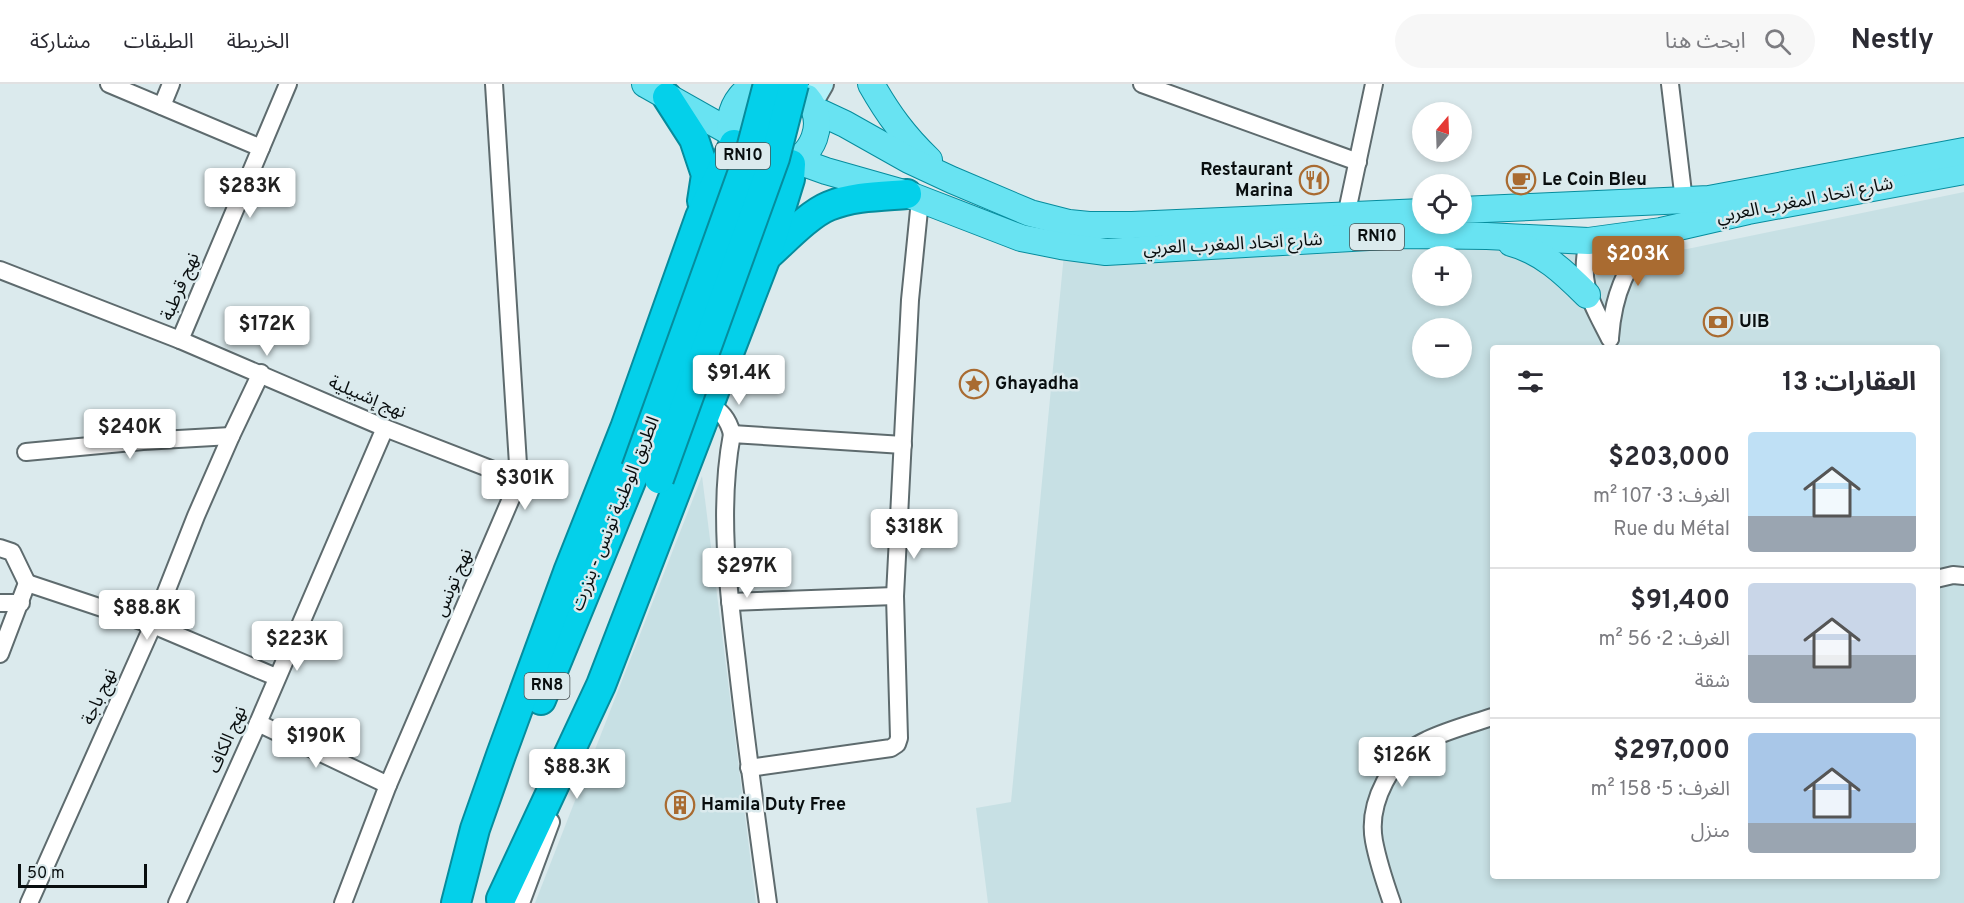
<!DOCTYPE html>
<html lang="ar">
<meta charset="utf-8">
<style>
body{margin:0;font-family:Overpass,"Noto Sans Arabic",sans-serif;background:#f7f7f7;color:#2b2b33;direction:rtl;height:100vh;display:flex;flex-direction:column;font-size:22px;white-space:nowrap}
*{box-sizing:border-box;margin:0}
p{font-size:20px;color:#7c7c81}
.icon{flex:none;width:33px;height:33px;fill:none;stroke:currentColor;stroke-width:2;stroke-linecap:round;stroke-linejoin:round}
.map{position:relative;flex:1;overflow:hidden;direction:ltr}
.drawer{position:absolute;left:1490px;top:261px;width:450px;height:534px;display:flex;flex-direction:column;background:#fff;border-radius:6px;box-shadow:0 3px 9px #0003;direction:rtl}
.drawer>*{flex:none}
.needle{width:39px;rotate:19deg}
.buttons{position:absolute;left:1412px;top:18px;display:grid;gap:12px}
.buttons a{display:grid;place-items:center;width:60px;height:60px;border-radius:50%;background:#fff;box-shadow:0 3px 9px #0003;font-size:30px}
.scale{position:absolute;left:18px;bottom:15px;width:129px;box-sizing:border-box;padding-left:6px;border:3px solid #090e0f;border-top:0;font-size:16px;line-height:21px;white-space:nowrap;color:#090e0f;-webkit-text-stroke:4px #dbeaed;paint-order:stroke}
.price{position:absolute;translate:-50% -51px;padding:0 14px;border-radius:6px;background:#fff;color:#222;font-size:20px;line-height:39px;filter:drop-shadow(0 2px 3px #0008)}
.price::after{content:'';position:absolute;left:50%;top:36px;width:18px;height:14px;margin-left:-9px;background:inherit;clip-path:polygon(0 0,100% 0,50% 100%)}
.price.on{background:#a96b31;color:#fff}
ul{padding:0;list-style:none}
li{display:flex;align-items:center;gap:18px;height:150px;padding:0 24px}
li+li{border-top:2px solid #e1e1e2}
li span{display:grid;place-items:center;flex:none;width:168px;height:120px;border-radius:6px;color:#555}
li>.icon{margin-inline-start:auto}
span .icon{width:72px;height:72px;fill:#fffc;stroke-width:1}
li b{font-size:26px}
h2{display:flex;justify-content:space-between;align-items:center;height:72px;padding:0 24px;font-size:26px}
header{display:flex;align-items:center;gap:36px;box-sizing:border-box;height:84px;padding:0 30px;background:#fff;border-bottom:2px solid #e1e1e2}
header strong{font-size:28px}
nav{display:flex;gap:33px;margin-inline-start:auto;font-size:21px}
.search{width:420px;height:54px;background:#f7f7f7;display:flex;align-items:center;gap:15px;box-sizing:border-box;padding:0 21px;border-radius:33px;color:#7c7c81;font-size:22px}
.map>svg:first-child{display:block}
</style>
<header>
<strong>Nestly</strong>
<div class="search"><svg class="icon" aria-label="search" viewBox="0 0 24 24"><circle cx="10" cy="10" r="6"/><path d="M15 15l6 6"/></svg>ابحث هنا</div>
<nav><a>الخريطة</a><a>الطبقات</a><a>مشاركة</a></nav>
</header>
<div class="map">
<svg width="1964" height="819" viewBox="0 0 1964 819">
<rect width="100%" height="100%" fill="#dbeaed"/>
<g fill="#c7e0e4" fill-rule="evenodd">
<path d="M 1964,108 L 1964,819 L 988,819 L 976,724 L 1011,718 L 1064,170 L 1108,177 L 1490,162 L 1585,170 L 1687,165 ZM 1422,172 L 1461,172 L 1461,212 L 1422,212 ZM 1422,244 L 1461,244 L 1461,284 L 1422,284 ZM 1492,264 L 1936,264 L 1936,792 L 1492,792 Z"/>
<path d="M 702,392 L 756,819 L 535,819 Z"/>
</g>
<g fill="none" stroke-linecap="round" stroke-linejoin="round">
<g stroke="#5e6b6e" stroke-width="20">
<g id="street">
<path d="M 109,0 L 261,64"/>
<path d="M 1142,0 L 1358,78"/>
<path d="M 1670,0 L 1684,117"/>
<path d="M 162,22 L 171,0"/>
<path d="M 1346,132 L 1374,0"/>
<path d="M 1588,157 C 1578,201 1591,217 1610,255"/>
<path d="M 0,186 L 180,256 L 385,344 L 519,396"/>
<path d="M 1610,254 C 1613,212 1626,175 1660,148"/>
<path d="M 180,256 L 288,0"/>
<path d="M 709,319 C 721,328 728,334 732,350"/>
<path d="M 26,368 L 143,357 L 231,352"/>
<path d="M 0,464 L 12,468 L 27,499"/>
<path d="M 1936,495 L 1953,491 L 1964,492"/>
<path d="M 27,499 L 153,541 L 276,593"/>
<path d="M 730,518 L 895,512"/>
<path d="M 0,519 L 21,519"/>
<path d="M 0,570 L 27,499"/>
<path d="M 258,639 L 388,701"/>
<path d="M 749,684 L 891,664 L 897,660 L 899,654 L 895,512 L 910,216 L 920,116"/>
<path d="M 29,819 L 153,541 L 196,432 L 231,352 L 261,289"/>
<path d="M 177,819 L 258,639 L 385,344"/>
<path d="M 343,819 L 388,701 L 519,396 L 494,0"/>
<path d="M 521,819 L 551,738"/>
<path d="M 768,819 C 757,739 746,659 737,578 C 728,504 718,424 732,350 L 903,361"/>
<path d="M 1392,819 C 1385,799 1378,778 1374,757 C 1367,719 1392,671 1427,656 C 1448,646 1471,640 1492,633"/>
</g>
</g>
<g stroke="#5e6b6e" stroke-width="26">
<path id="secondary" d="M 811,19 L 822,0"/>
</g>
<g stroke="#068c9d" stroke-width="28">
<g id="primary">
<path d="M 645,0 L 730,48"/>
<path d="M 871,0 C 888,30 904,52 929,76"/>
<path d="M 815,26 L 845,40 L 909,76 L 952,96 L 1030,129 L 1069,139 L 1089,141 L 1132,141 L 1422,128"/>
<path d="M 747,75 C 720,55 727,10 760,0"/>
<path d="M 798,77 L 826,87 L 907,110 L 1021,154 L 1061,162 L 1106,168 L 1404,151 L 1487,152 L 1588,157 L 1661,147 L 1748,127 L 1964,87"/>
<path d="M 784,82 C 813,74 828,38 807,14"/>
<path d="M 1461,126 L 1709,115 L 1964,67"/>
<path d="M 1511,159 C 1542,167 1565,189 1587,211"/>
</g>
</g>
<g stroke="#068c9d" stroke-width="32">
<g id="highway">
<path d="M 667,13 L 694,55 L 706,91 L 702,117"/>
<path d="M 767,172 C 784,157 809,130 829,122 C 853,112 881,112 907,110"/>
<path d="M 541,616 L 636,385"/>
<path d="M 501,815 L 601,601 L 766,173 L 790,95 L 791,80"/>
<path d="M 456,819 L 475,745 L 501,671 L 568,488 L 625,344 L 700,133 L 734,60"/>
</g>
</g>
<use href="#street" stroke="#fff" stroke-width="16"/>
<use href="#secondary" stroke="#b4f1f9" stroke-width="22"/>
<use href="#primary" stroke="#68e3f2" stroke-width="26"/>
<use href="#highway" stroke="#04d0ea" stroke-width="28"/>
<g stroke="#068c9d" stroke-width="32" stroke-linecap="butt">
<g id="highway-bridge">
<path d="M 636,385 L 751,65 L 768,0"/>
<path d="M 659,395 L 775,74 L 794,0"/>
</g>
</g>
<use href="#highway-bridge" stroke="#04d0ea" stroke-width="28"/>
</g>
<defs>
<g id="restaurant-ring" transform="scale(1.5)"><circle r="9.5" fill="#dbeaed" stroke="#a96b31" stroke-width="1.5"/><path d="M-5-6h1v4h1v-4h1v4h1v-4h1v5L-1.5 .5V6h-2V.5L-5-1ZM5-6V6H3V1.5H1.5Q1.5-4 5-6Z" fill="#a96b31"/></g>
<g id="cafe-ring" transform="scale(1.5)"><circle r="9.5" fill="#dbeaed" stroke="#a96b31" stroke-width="1.5"/><path d="M-5.5-4.5H6V0H3Q3 3.5 0 3.5H-2.5Q-5.5 3.5-5.5 0ZM3-3.2v2h1.7v-2ZM-6 4.5H4V6H-6Z" fill="#a96b31"/></g>
<g id="bank-ring" transform="scale(1.5)"><circle r="9.5" fill="#dbeaed" stroke="#a96b31" stroke-width="1.5"/><path d="M-6-4H6V4H-6ZM0-2.3a2.3 2.3 0 1 0 0 4.6a2.3 2.3 0 1 0 0-4.6Z" fill="#a96b31"/></g>
<g id="sight-ring" transform="scale(1.5)"><circle r="9.5" fill="#dbeaed" stroke="#a96b31" stroke-width="1.5"/><path d="M0-6L1.8-2.2L6-1.7L2.9 1.2L3.7 5.4L0 3.3L-3.7 5.4L-2.9 1.2L-6-1.7L-1.8-2.2Z" fill="#a96b31"/></g>
<g id="building-ring" transform="scale(1.5)"><circle r="9.5" fill="#dbeaed" stroke="#a96b31" stroke-width="1.5"/><path d="M-4-6H4V6H1V3H-1V6H-4ZM-2.5-4.3h1.7v1.8h-1.7ZM.8-4.3h1.7v1.8H.8ZM-2.5-1h1.7V.8h-1.7ZM.8-1h1.7V.8H.8Z" fill="#a96b31"/></g>
</defs>
<g fill-rule="evenodd">
<use href="#restaurant-ring" x="1314" y="96"/>
<use href="#cafe-ring" x="1521" y="96"/>
<use href="#bank-ring" x="1718" y="238"/>
<use href="#sight-ring" x="974" y="300"/>
<use href="#building-ring" x="680" y="721"/>
</g>
<g text-anchor="middle" dominant-baseline="central" stroke-width="5" stroke-linejoin="round" paint-order="stroke">
<g fill="#dbeaed" stroke="#485052" stroke-width="1.5">
<rect x="716" y="59" width="54" height="26" rx="4.5"/>
<rect x="1350" y="140" width="54" height="26" rx="4.5"/>
<rect x="524.5" y="589" width="45" height="26" rx="4.5"/>
</g>
<g font-size="16" font-weight="bold" fill="#090e0f">
<text x="743" y="72">RN10</text>
<text x="1377" y="153">RN10</text>
<text x="547" y="602">RN8</text>
</g>
<g font-size="18" font-weight="bold" fill="#090e0f" stroke="#dbeaed" text-anchor="start">
<text x="1293" y="86" text-anchor="end">Restaurant<tspan x="1293" dy="21">Marina</tspan></text>
<text x="1542" y="96">Le Coin Bleu</text>
<text x="1739" y="238">UIB</text>
<text x="995" y="300">Ghayadha</text>
<text x="701" y="721">Hamila Duty Free</text>
</g>
<g font-size="18" fill="#090e0f" stroke="#dbeaed">
<text transform="translate(1805 117) rotate(-11)">شارع اتحاد المغرب العربي</text>
<text transform="translate(1233 161) rotate(-3)">شارع اتحاد المغرب العربي</text>
<text transform="translate(181 203) rotate(-67)">نهج قرطبة</text>
<text transform="translate(367 314) rotate(23)">نهج إشبيلية</text>
<text transform="translate(616 430) rotate(-68)">الطريق الوطنية تونس - بنزرت</text>
<text transform="translate(454 499) rotate(-67)">نهج تونس</text>
<text transform="translate(100 613) rotate(-66)">نهج باجة</text>
<text transform="translate(228 656) rotate(-66)">نهج الكاف</text>
</g>
</g>
</svg>
<div class="buttons">
<a><svg class="needle" viewBox="-14 -14 28 28"><path d="M0-13l5 13h-10z" fill="#e53935"/><path d="M0 13l5-13h-10z" fill="#7c7c81"/></svg></a>
<a><svg class="icon" aria-label="locate" viewBox="0 0 24 24"><circle cx="12" cy="12" r="6"/><path d="M12 2v4M12 18v4M2 12h4M18 12h4"/></svg></a>
<a>+</a>
<a>−</a>
</div>
<div class="scale">50 m</div>
<b class="price" style="left:250px;top:135px">$283K</b>
<b class="price on" style="left:1638px;top:203px">$203K</b>
<b class="price" style="left:267px;top:273px">$172K</b>
<b class="price" style="left:739px;top:322px">$91.4K</b>
<b class="price" style="left:130px;top:376px">$240K</b>
<b class="price" style="left:525px;top:427px">$301K</b>
<b class="price" style="left:914px;top:476px">$318K</b>
<b class="price" style="left:747px;top:515px">$297K</b>
<b class="price" style="left:147px;top:557px">$88.8K</b>
<b class="price" style="left:297px;top:588px">$223K</b>
<b class="price" style="left:316px;top:685px">$190K</b>
<b class="price" style="left:1402px;top:704px">$126K</b>
<b class="price" style="left:577px;top:716px">$88.3K</b>
<section class="drawer">
<h2>العقارات: 13<svg class="icon" aria-label="filters" viewBox="0 0 24 24"><path d="M4 7h16M4 17h16"/><circle cx="9" cy="7" r="2"/><circle cx="15" cy="17" r="2"/></svg></h2>
<ul>
<li><span style="background:linear-gradient(#bfe0f5 70%,#9aa5b1 0)"><svg class="icon" aria-label="home" viewBox="0 0 24 24"><path d="M3 11l9-7 9 7M6 9v11h12V9"/></svg></span><div><b>$203,000</b><p>الغرف: 3 · 107 m²</p><p>Rue du Métal</p></div></li>
<li><span style="background:linear-gradient(#c9d6e8 60%,#9aa5b1 0)"><svg class="icon" aria-label="home" viewBox="0 0 24 24"><path d="M3 11l9-7 9 7M6 9v11h12V9"/></svg></span><div><b>$91,400</b><p>الغرف: 2 · 56 m²</p><p>شقة</p></div></li>
<li><span style="background:linear-gradient(#a9c7e8 75%,#9aa5b1 0)"><svg class="icon" aria-label="home" viewBox="0 0 24 24"><path d="M3 11l9-7 9 7M6 9v11h12V9"/></svg></span><div><b>$297,000</b><p>الغرف: 5 · 158 m²</p><p>منزل</p></div></li>
</ul>
</section>
</div>
